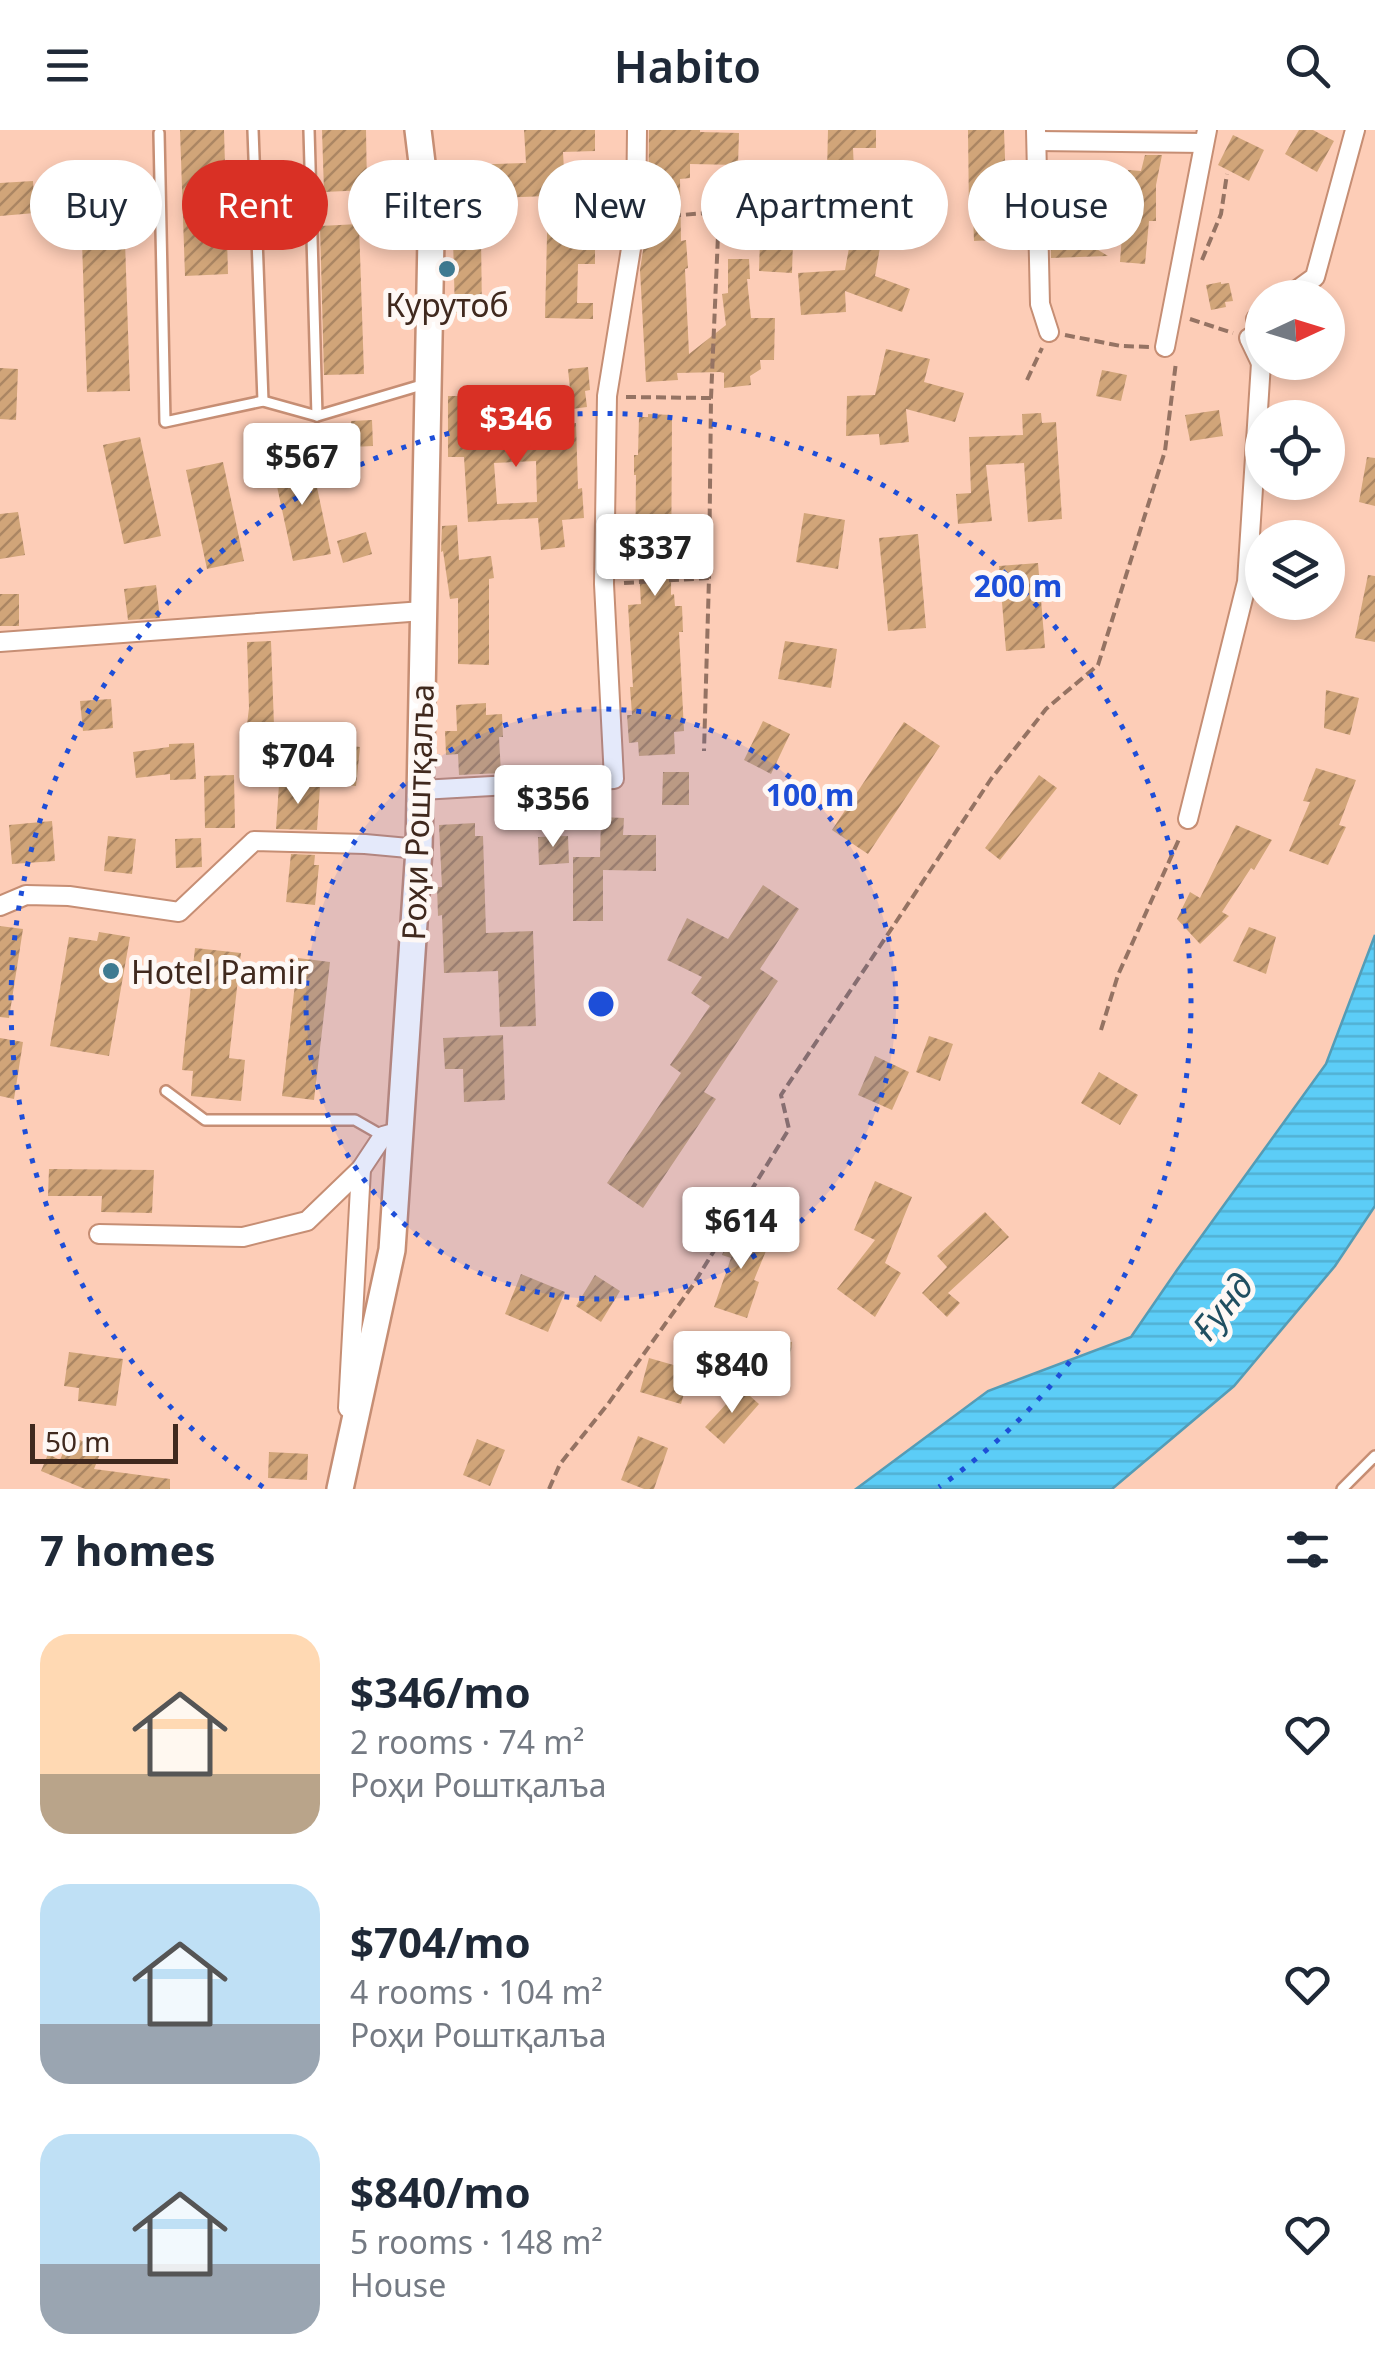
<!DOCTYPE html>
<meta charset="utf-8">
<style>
body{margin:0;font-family:"Noto Sans",sans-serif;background:#f2f2f3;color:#1f2937;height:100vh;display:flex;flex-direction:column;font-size:38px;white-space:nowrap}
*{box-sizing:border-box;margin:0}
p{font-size:32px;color:#747a83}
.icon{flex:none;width:55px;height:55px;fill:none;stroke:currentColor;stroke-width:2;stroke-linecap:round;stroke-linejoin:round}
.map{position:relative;height:1359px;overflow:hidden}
.panel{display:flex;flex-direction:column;background:#fff;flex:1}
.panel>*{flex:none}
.top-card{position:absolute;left:30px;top:30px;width:1315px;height:90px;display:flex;gap:20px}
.needle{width:65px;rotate:86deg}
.controls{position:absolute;left:1245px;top:150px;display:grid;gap:20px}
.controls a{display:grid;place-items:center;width:100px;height:100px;border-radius:50%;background:#fff;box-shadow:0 5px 15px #0003;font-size:50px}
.scale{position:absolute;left:30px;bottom:25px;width:148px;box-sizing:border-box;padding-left:10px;border:5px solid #40291e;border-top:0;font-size:28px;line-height:35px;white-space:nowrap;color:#40291e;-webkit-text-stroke:8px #fef8f5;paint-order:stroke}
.price{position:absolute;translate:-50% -85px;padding:0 22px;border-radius:10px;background:#fff;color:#222;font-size:32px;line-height:65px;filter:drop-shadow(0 2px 5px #0008)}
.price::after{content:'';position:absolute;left:50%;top:60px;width:30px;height:22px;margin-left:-15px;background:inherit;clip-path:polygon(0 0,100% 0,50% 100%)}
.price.active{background:#d93025;color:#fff}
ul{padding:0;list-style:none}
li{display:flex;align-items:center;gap:30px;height:250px;padding:0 40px}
li span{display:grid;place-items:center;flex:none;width:280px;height:200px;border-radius:30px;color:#555}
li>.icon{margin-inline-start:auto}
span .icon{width:120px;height:120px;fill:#fffc;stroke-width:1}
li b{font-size:42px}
h2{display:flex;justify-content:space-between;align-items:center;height:120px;padding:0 40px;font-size:42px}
.chip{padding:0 35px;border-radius:45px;background:#fff;box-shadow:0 5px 15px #0003;font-size:35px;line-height:90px}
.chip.active{background:#d93025;color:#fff}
header{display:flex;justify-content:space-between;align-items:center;height:130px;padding:0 40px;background:#fff;font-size:45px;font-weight:600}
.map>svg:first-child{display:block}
</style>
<header><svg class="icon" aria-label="menu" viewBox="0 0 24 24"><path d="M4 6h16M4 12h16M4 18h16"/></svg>Habito<svg class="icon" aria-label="search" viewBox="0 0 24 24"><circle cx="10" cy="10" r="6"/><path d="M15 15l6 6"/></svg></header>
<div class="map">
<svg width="1375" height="1359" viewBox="0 0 1375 1359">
<defs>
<pattern id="water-rules" width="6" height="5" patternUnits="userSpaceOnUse" patternTransform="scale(2.5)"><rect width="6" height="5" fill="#5ccdf7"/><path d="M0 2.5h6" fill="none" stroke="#51b0d3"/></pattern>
<pattern id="building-hatch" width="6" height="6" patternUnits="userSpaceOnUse" patternTransform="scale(2.5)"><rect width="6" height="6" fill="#d1a579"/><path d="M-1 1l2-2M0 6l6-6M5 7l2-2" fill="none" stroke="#ab8663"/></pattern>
</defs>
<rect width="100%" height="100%" fill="#fdcdb7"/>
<path fill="url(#water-rules)" stroke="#549cb6" stroke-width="2.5" d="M 1375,805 L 1375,1076 L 1335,1136 L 1234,1256 L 1112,1359 L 856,1359 L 988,1261 L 1131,1207 L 1177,1140 L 1326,934 Z"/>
<g fill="url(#building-hatch)" fill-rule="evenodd">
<path d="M 180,0 L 224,0 L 228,144 L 185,146 Z"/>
<path d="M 322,0 L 366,0 L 367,60 L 324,62 Z"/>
<path d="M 524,0 L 595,0 L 595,21 L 563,22 L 566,79 L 577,80 L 575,115 L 595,116 L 595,134 L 578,134 L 577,173 L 593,173 L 593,189 L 545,188 L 548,66 L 468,69 L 466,35 L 526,33 Z"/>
<path d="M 649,0 L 700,0 L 700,2 L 739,3 L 738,35 L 690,34 L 690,48 L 680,49 L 681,111 L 686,110 L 688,138 L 685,139 L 689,224 L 726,195 L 722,164 L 728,163 L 728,129 L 749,129 L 750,149 L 747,149 L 751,188 L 775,188 L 774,230 L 760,230 L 761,239 L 750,246 L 751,255 L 724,258 L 724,243 L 720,242 L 677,243 L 678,250 L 646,252 L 640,140 L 648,88 Z"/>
<path d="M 828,0 L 876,0 L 876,18 L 853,18 L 856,89 L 815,90 L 813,42 L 827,42 Z"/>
<path d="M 968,0 L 1004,0 L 1007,85 L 1013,85 L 1012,109 L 974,111 L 973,83 L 969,83 Z"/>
<path d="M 1299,0 L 1313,0 L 1334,11 L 1317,42 L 1285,24 Z"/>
<path d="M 1233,5 L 1264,20 L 1249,51 L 1218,35 Z"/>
<path d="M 1145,25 L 1162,25 L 1156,55 L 1156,91 L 1149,91 L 1145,134 L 1120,132 L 1123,92 L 1129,96 L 1128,40 L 1141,41 Z"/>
<path d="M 1054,31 L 1088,31 L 1089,71 L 1095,74 L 1089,79 L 1090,115 L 1108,126 L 1051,128 L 1049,36 L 1054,35 Z"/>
<path d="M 737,37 L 766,43 L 756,90 L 727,84 Z"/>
<path d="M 33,51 L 35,83 L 0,86 L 0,53 Z"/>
<path d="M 359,94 L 364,244 L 324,245 L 320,96 Z"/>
<path d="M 481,107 L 482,183 L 455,183 L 453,108 Z"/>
<path d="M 851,107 L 881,112 L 875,146 L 910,159 L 902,182 L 845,161 L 846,182 L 801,185 L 798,143 L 845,140 Z"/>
<path d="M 760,109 L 793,110 L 792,143 L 759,141 Z"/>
<path d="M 125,111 L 130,261 L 87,262 L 82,112 Z"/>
<path d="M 1221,152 L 1221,154 L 1229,153 L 1233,171 L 1225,172 L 1226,177 L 1211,180 L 1206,155 Z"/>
<path d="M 886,219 L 930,229 L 924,252 L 964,263 L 955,292 L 906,279 L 909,312 L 880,315 L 879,304 L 846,306 L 847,266 L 875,265 Z"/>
<path d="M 588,237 L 590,260 L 585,261 L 587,277 L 572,279 L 568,239 Z"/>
<path d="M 0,238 L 18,239 L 16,290 L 0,289 Z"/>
<path d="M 1102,240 L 1127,245 L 1121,271 L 1096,266 Z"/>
<path d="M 448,266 L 499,266 L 498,314 L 541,312 L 541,292 L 576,293 L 578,359 L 582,358 L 584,388 L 562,390 L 565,417 L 541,420 L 538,388 L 468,392 L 464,327 L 448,327 ZM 536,331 L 537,372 L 497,374 L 494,333 Z"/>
<path d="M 1219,280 L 1223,306 L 1190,311 L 1185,285 Z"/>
<path d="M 1041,283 L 1042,293 L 1056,292 L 1062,389 L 1028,392 L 1024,333 L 986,335 L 992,391 L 958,394 L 956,364 L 971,363 L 969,307 L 1023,305 L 1022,284 Z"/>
<path d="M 648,284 L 672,285 L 671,465 L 674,464 L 675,476 L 682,476 L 683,502 L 679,502 L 684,601 L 674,602 L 675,624 L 639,626 L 638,612 L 629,613 L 627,585 L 632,585 L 630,557 L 633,557 L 628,475 L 641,474 L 639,440 L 635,440 L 636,345 L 634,345 L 634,325 L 638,325 L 639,287 L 648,287 Z"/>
<path d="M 372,290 L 373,316 L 352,317 L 351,291 Z"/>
<path d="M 140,307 L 161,406 L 124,414 L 103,315 Z"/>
<path d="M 310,324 L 331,424 L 293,431 L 272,333 Z"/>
<path d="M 1367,327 L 1375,328 L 1375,376 L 1359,372 Z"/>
<path d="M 223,332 L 244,431 L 207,439 L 186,340 Z"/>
<path d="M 18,382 L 25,425 L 0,429 L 0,384 Z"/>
<path d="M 804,383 L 845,390 L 838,439 L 796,432 Z"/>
<path d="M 457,395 L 459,430 L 491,426 L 494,448 L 489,449 L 489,535 L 458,534 L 458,468 L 450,469 L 443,421 L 441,422 L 442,396 Z"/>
<path d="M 366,402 L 372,424 L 343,433 L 337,411 Z"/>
<path d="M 918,404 L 926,498 L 888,501 L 879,408 Z"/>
<path d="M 1038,433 L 1045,518 L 1006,521 L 999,436 Z"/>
<path d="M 1368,445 L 1375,446 L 1375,512 L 1355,508 Z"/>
<path d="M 156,455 L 160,488 L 128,490 L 124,459 Z"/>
<rect x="0" y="464" width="19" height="32"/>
<path d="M 271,511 L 274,596 L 293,599 L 287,649 L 241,644 L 249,578 L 247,512 Z"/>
<path d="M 785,511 L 837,519 L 831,558 L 778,549 Z"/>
<path d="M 1326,560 L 1359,568 L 1350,605 L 1324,598 Z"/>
<path d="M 111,569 L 113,598 L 83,601 L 80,571 Z"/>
<path d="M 486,573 L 486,585 L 502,584 L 503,607 L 499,607 L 501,643 L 459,645 L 458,624 L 446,625 L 445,601 L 457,601 L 456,575 Z"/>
<path d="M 763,591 L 790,604 L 771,644 L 744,630 Z"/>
<path d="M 904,592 L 940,616 L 868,724 L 832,700 Z"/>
<path d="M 194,613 L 196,649 L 170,650 L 170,644 L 136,648 L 133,622 L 169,617 L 169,614 Z"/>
<path d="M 329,613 L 360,617 L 356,656 L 325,653 Z"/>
<path d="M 1316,638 L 1356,650 L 1339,695 L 1346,697 L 1328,735 L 1289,721 L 1310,672 L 1303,671 Z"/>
<path d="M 663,642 L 689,642 L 689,675 L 662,675 Z"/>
<path d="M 234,645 L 235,698 L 205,698 L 204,646 Z"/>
<path d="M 1039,645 L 1057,658 L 1000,730 L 985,718 Z"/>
<path d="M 279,654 L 320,657 L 317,700 L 276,699 Z"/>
<path d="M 601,687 L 624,688 L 623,705 L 656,705 L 656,741 L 603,740 L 603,791 L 573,791 L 573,727 L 600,727 Z"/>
<path d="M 52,691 L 55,731 L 12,734 L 9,695 Z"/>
<path d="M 475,693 L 475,706 L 483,706 L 486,803 L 533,801 L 536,896 L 500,897 L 498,841 L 444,843 L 442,785 L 438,786 L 437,757 L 442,757 L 439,695 Z"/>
<path d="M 1236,695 L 1272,710 L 1254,740 L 1251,738 L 1222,782 L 1229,786 L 1200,814 L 1177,789 L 1190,762 L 1200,768 Z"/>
<path d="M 108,706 L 136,709 L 132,744 L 104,741 Z"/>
<path d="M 568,706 L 569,733 L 539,735 L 538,707 Z"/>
<path d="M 201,708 L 202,737 L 176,738 L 175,709 Z"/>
<path d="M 291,724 L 315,725 L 314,735 L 319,735 L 315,775 L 286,772 Z"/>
<path d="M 763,755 L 799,779 L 760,839 L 778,851 L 704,962 L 716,969 L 643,1078 L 607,1053 L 681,943 L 670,935 L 710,876 L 691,863 L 702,847 L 667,830 L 687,788 L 728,809 Z"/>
<path d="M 0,796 L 23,799 L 9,888 L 0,887 Z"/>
<path d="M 1249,797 L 1276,807 L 1266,844 L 1233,831 Z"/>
<path d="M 99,802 L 130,807 L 109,926 L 50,916 L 69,807 L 97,811 Z"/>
<path d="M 195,818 L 241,823 L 229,928 L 245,930 L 241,971 L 191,966 L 193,941 L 182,940 Z"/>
<path d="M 298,828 L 330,832 L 314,970 L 282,966 Z"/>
<path d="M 503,905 L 505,970 L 464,972 L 463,939 L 445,939 L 443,908 Z"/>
<path d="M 929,906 L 953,914 L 940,951 L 916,942 Z"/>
<path d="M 0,908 L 23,912 L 14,969 L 0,966 Z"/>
<path d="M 875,926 L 909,942 L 892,980 L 858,965 Z"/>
<path d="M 1099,942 L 1138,965 L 1120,995 L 1081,973 Z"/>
<path d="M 49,1039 L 154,1040 L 152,1083 L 101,1082 L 102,1066 L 48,1066 Z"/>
<path d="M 875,1051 L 912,1067 L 885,1133 L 901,1143 L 875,1187 L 837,1159 L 875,1110 L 854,1100 Z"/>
<path d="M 985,1082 L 1009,1107 L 948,1163 L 960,1173 L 947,1187 L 922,1163 L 947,1137 L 937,1126 Z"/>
<path d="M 733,1097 L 770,1111 L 754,1150 L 759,1152 L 747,1188 L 714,1177 L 731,1128 L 722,1125 Z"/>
<path d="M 521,1144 L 565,1162 L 548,1202 L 505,1184 Z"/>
<path d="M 595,1145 L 620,1161 L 601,1192 L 576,1176 Z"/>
<path d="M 749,1207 L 792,1212 L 789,1237 L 747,1232 Z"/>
<path d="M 69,1222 L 123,1229 L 116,1276 L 78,1271 L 79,1258 L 64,1256 Z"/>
<path d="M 649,1228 L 691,1240 L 681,1274 L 640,1262 Z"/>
<path d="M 741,1258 L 759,1274 L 724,1314 L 705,1297 Z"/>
<path d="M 70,1306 L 102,1319 L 94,1339 L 170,1349 L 170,1359 L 85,1359 L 41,1341 L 48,1324 L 60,1330 Z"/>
<path d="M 638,1306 L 668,1318 L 654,1359 L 644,1359 L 621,1350 Z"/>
<path d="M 477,1309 L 505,1320 L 490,1356 L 463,1345 Z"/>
<path d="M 269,1322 L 308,1324 L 307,1350 L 268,1348 Z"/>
</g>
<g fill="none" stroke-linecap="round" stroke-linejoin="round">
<g stroke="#c68e74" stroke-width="14">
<g id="lane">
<path d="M 253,0 L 263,271"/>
<path d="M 309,0 L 317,286"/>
<path d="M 159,3 L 165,292 L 263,271 L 317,286 L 425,254"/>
<path d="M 166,961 L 205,990 L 355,990 L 383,1006"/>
<path d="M 1342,1359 L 1375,1326"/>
</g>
</g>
<g stroke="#c68e74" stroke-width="22">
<g id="street">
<path d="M 1036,0 L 1040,174 L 1049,202"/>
<path d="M 1037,11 L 1204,13"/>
<path d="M 1286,168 L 1315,147 L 1355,0"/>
<path d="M 1262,185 L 1256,189 L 1262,203"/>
<path d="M 1249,208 L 1261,233 L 1262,220"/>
<path d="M 1165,217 L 1207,0"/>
<path d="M 0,512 L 423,481"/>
<path d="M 421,660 L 614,649 L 604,454 L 607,266 L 636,88 L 637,0"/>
<path d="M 1188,689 L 1247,452 L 1261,233"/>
<path d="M 0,776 L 26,765 L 69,766 L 179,782 L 254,711 L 365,714 L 419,719"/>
<path d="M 99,1104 L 243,1107 L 307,1091 L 361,1039 L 383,1006 L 401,1001"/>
<path d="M 348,1278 L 361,1039"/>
</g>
</g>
<g stroke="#c68e74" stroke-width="30">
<path id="secondary" d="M 340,1359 L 392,1120 L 419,719 L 431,107 L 418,0"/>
</g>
<g stroke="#957363" stroke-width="4" stroke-dasharray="10 5" stroke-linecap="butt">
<path d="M 656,87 L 719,82 L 711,268 L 709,448 L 704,621"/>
<path d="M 1202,130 L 1221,84 L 1227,44"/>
<path d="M 1190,189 L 1233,203"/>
<path d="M 1065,205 L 1121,216 L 1150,217"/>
<path d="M 1027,250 L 1042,218"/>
<path d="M 626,267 L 711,268"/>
<path d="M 624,453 L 709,448"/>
<path d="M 1101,900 L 1118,845 L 1180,707"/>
<path d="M 549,1359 L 560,1334 L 608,1274 L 693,1155 L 789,999 L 781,965 L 991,649 L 1046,579 L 1098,535 L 1165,321 L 1176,232"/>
</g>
<use href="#lane" stroke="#fff" stroke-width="9"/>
<use href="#street" stroke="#fff" stroke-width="18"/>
<use href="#secondary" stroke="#fff" stroke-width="25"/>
</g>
<circle cx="601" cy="874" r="295" fill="#1d4ed8" fill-opacity=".12"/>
<g fill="none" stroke="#1d4ed8" stroke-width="5" stroke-dasharray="5 10">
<circle cx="601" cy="874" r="295"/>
<path d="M263 1357A590 590 0 1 1 939 1357"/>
</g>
<g fill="#3e7a91" stroke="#fef8f5" stroke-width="4">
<circle cx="447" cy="139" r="10"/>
<circle cx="111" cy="841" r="10"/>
</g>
<g text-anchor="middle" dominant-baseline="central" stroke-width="10" stroke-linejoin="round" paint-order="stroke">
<g font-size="32" fill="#40291e" stroke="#fef8f5">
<text x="447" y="174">Курутоб</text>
<text x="131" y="841" text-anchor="start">Hotel Pamir</text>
</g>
<g font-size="32" fill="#40291e" stroke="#fef8f5">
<text transform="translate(417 682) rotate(-88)">Роҳи Роштқалъа</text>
</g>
<g font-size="35" font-style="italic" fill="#204f61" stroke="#fef8f5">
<text transform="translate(1222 1176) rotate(-51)">Ғунд</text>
</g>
</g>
<circle cx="601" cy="874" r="15" fill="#1d4ed8" stroke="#fef8f5" stroke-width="5"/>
<g font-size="30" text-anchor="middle" font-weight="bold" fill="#1d4ed8" stroke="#fef8f5" stroke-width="10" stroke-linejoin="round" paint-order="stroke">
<text x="1018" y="467">200 m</text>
<text x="810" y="676">100 m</text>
</g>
</svg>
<div class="controls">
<a><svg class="needle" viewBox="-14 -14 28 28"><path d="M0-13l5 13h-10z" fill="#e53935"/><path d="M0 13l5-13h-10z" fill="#747a83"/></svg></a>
<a><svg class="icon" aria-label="locate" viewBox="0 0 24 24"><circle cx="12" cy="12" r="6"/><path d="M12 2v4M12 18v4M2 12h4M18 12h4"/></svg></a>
<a><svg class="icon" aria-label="layers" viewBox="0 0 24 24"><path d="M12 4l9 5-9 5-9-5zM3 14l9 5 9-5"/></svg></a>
</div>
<div class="scale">50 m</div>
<b class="price active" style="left:516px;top:340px">$346</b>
<b class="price" style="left:302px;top:378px">$567</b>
<b class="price" style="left:655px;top:469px">$337</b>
<b class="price" style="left:298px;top:677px">$704</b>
<b class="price" style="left:553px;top:720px">$356</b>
<b class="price" style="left:741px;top:1142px">$614</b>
<b class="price" style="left:732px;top:1286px">$840</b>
<div class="top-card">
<a class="chip">Buy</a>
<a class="chip active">Rent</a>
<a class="chip">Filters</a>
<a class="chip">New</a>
<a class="chip">Apartment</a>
<a class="chip">House</a>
</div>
</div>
<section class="panel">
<h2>7 homes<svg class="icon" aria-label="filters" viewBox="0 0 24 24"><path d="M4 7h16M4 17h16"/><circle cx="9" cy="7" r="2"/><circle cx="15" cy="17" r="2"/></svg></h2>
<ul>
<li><span style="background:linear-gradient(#ffd9b3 70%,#b9a48a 0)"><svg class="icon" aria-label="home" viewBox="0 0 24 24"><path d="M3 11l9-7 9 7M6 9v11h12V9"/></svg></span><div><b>$346/mo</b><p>2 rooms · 74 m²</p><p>Роҳи Роштқалъа</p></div><svg class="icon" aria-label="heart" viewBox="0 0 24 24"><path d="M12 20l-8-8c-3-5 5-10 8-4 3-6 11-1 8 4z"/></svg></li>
<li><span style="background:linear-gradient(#bfe0f5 70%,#9aa5b1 0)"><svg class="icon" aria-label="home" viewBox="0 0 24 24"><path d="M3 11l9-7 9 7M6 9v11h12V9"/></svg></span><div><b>$704/mo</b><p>4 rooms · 104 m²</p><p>Роҳи Роштқалъа</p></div><svg class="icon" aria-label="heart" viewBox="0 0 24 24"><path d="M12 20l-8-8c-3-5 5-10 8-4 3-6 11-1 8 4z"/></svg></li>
<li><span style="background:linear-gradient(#bfe0f5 65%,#9aa5b1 0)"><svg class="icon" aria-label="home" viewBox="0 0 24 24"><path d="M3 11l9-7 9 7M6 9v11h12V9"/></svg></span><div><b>$840/mo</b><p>5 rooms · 148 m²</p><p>House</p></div><svg class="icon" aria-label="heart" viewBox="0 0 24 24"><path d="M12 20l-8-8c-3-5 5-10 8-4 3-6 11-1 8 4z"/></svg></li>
</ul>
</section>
